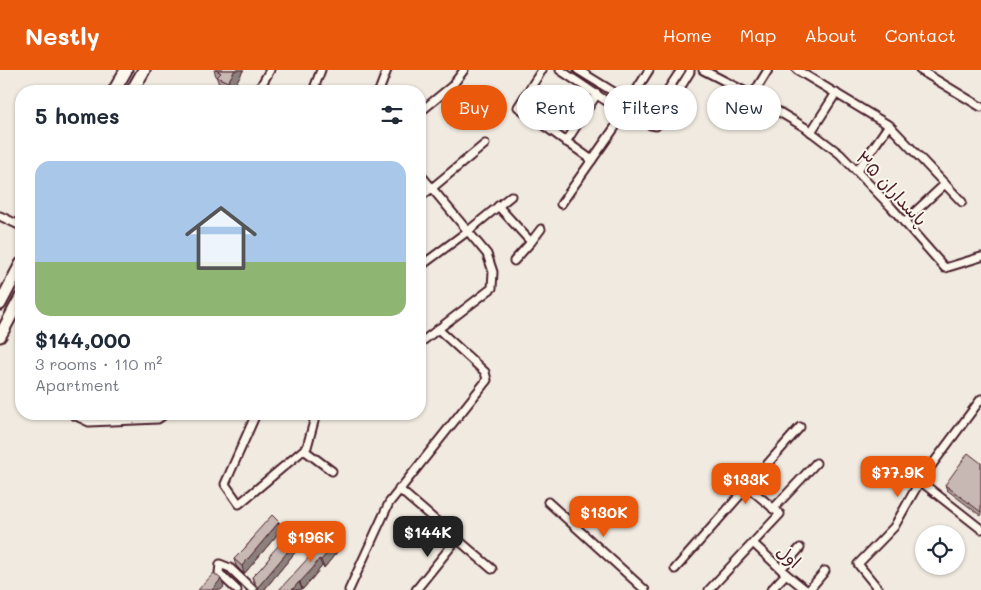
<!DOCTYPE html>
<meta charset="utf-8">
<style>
body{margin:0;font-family:Mali,"Playpen Sans Arabic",sans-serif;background:#f6f6f7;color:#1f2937;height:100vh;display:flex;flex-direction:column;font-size:19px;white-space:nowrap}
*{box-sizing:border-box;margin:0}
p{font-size:16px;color:#747a83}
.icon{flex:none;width:28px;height:28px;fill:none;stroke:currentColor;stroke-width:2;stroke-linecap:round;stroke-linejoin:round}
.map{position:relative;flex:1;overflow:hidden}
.drawer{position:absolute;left:15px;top:15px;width:411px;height:335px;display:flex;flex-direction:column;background:#fff;border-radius:20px;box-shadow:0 1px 4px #0004}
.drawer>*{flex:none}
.guide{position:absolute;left:441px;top:15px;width:464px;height:45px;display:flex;gap:10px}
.controls{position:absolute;left:915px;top:455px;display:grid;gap:10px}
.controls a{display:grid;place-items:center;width:50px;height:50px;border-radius:50%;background:#fff;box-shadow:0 1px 4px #0004;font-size:25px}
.price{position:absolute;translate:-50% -42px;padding:0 11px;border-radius:10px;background:#ea580c;color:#fff;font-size:16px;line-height:32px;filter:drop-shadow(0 1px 2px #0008)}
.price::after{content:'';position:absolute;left:50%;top:30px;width:15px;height:11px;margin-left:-8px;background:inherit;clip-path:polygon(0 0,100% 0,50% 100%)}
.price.selected{background:#222;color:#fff}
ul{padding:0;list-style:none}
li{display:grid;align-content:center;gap:10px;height:265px;padding:0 20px}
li+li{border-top:1px solid #e0e1e3}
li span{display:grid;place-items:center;height:155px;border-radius:15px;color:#555}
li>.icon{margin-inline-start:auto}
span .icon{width:90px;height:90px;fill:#fffc;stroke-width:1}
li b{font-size:21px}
h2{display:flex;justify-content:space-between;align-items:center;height:60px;padding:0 20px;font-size:21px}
.chip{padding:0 18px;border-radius:22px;background:#fff;box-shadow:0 1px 4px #0004;font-size:18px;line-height:45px}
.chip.selected{background:#ea580c;color:#fff}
header{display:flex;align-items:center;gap:30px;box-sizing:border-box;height:70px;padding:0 25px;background:#ea580c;color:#fff}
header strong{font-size:24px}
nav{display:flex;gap:28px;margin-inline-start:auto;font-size:18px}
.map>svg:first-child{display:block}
</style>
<header>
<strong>Nestly</strong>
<nav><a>Home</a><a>Map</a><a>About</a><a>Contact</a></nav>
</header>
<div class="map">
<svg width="981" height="520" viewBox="0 0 981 520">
<rect width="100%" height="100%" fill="#f0eae0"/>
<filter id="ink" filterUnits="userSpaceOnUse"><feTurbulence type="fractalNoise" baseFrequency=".02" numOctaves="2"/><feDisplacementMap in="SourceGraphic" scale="10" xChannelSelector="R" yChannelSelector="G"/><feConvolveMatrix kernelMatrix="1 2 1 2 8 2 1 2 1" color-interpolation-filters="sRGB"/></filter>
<g filter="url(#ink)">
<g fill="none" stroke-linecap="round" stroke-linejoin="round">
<g stroke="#4a1f2b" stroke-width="11">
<g id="street">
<path d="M 542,0 L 518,37 L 592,90"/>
<path d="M 560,0 C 579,12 637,55 656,56 L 660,51 L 690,2 L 690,0"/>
<path d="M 578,0 L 651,45 L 681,0"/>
<path d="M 703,0 L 746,22 L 806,58 L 840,84 L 892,138 L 945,198 L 981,187"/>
<path d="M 797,0 L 890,56"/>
<path d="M 920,0 L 981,37"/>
<path d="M 258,21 L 270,0"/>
<path d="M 313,21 L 321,0"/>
<path d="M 379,21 L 387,0"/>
<path d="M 752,26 L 768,0"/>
<path d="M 629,32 L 649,0"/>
<path d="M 420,42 L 452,16 L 464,0"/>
<path d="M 889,55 L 962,132"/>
<path d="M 811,62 L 836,23"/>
<path d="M 566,72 L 597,24"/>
<path d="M 857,101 L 889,55"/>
<path d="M 420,104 L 487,184 L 493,202 L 492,218 L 420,273"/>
<path d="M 420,127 L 432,118 L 485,74"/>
<path d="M 561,134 L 625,43"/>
<path d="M 498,136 L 531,172"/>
<path d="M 0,146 L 21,156"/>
<path d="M 904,152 L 945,114"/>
<path d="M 514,191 L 531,172 L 541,159"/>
<path d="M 422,195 L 468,161 L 511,126"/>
<path d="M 75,344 L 74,345 L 89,352 L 158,349 L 165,344"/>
<path d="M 256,344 L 225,414 L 239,434 L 307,377 L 316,344"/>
<path d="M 304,380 L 332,401"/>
<path d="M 920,411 L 981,459"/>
<path d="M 399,419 L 492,499"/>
<path d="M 548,432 L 645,520"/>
<path d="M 773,439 L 816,393"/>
<path d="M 753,473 L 786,504 L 806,520"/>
<path d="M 675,499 L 800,357"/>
<path d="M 781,499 L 800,478"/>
<path d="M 237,520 L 219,503 L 220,494 L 230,498 L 253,520"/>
<path d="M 349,520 L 389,433 L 487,310 L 485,302 L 438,259"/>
<path d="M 416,520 L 457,469"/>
<path d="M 709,520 L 780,444 L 748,417"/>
<path d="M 771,520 L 786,504"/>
<path d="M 809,520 L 825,501"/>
<path d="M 879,520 L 858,494 L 894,457 L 920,411 L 981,329"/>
</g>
</g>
<g stroke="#4a1f2b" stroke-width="15">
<g id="primary">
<path d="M 114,21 L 126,0"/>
<path d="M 132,21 L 144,0"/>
<path d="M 0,234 L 21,194"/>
<path d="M 0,266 L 21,227"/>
</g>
</g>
<use href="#street" stroke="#fbf7ec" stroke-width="7"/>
<use href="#primary" stroke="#fbf7ec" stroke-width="11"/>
</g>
<g fill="#ac9e9a" stroke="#4a1f2b">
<path d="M 214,0 L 243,0 L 243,1 L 231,21 L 230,21 L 220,17 Z"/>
<path d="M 981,393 L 981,446 L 947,420 L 945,415 Z"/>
<path d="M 279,452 L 282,459 L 244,504 L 236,496 L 234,489 L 245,478 L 254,467 L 254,465 Z"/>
<path d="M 339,470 L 341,477 L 324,498 L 322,496 L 315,505 L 302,520 L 302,519 L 301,520 L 279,520 Z"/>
<path d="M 295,473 L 297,480 L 264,520 L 257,520 L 252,507 L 261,498 L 270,488 L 269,486 Z"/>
</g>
<g fill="#8c817d" stroke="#4a1f2b">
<path d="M 235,0 L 243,0 L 243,1 L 231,21 L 228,12 Z"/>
<path d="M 279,452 L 282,459 L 244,504 L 242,496 Z"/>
<path d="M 339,470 L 341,477 L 324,498 L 321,490 Z"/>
<path d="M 295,473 L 297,480 L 264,520 L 259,520 L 258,517 Z"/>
<path d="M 319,489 L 322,496 L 315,505 L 302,520 L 300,512 Z"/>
<path d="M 221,509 L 224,517 L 221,520 L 212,520 Z"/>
<path d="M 299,512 L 302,519 L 301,520 L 292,520 Z"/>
</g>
<g fill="#c8b8b3" stroke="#4a1f2b">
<path d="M 216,0 L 235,0 L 228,12 L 217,7 L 221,3 Z"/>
<path d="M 968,383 L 981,393 L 981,442 L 945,415 Z"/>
<path d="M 272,445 L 279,452 L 242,496 L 234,489 L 245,478 L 255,466 L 254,465 Z"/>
<path d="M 331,463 L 339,470 L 321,490 L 319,489 L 313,498 L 300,512 L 299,512 L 292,520 L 279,520 Z"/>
<path d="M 287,466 L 295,473 L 258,517 L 255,514 L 255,511 L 252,507 L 261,498 L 270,487 L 269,486 Z"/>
<path d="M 214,503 L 221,509 L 212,520 L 198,520 Z"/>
</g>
</g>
<g text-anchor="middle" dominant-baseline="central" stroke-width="4" stroke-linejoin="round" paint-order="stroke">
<g font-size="18" fill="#4a1f2b" stroke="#fbf7ec">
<text transform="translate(892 118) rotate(47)">پاسداران ۳۵</text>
<text transform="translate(789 486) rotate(41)">اول</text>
</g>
</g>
</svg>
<div class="controls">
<a><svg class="icon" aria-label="locate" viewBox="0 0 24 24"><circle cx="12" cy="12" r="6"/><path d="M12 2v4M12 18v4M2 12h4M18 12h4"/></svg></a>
</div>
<b class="price" style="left:898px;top:428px">$77.9K</b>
<b class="price" style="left:746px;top:435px">$133K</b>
<b class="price" style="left:604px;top:468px">$130K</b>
<b class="price selected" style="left:428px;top:488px">$144K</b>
<b class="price" style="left:311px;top:493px">$196K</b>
<div class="guide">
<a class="chip selected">Buy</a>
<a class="chip">Rent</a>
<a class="chip">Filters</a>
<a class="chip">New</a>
</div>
<section class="drawer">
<h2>5 homes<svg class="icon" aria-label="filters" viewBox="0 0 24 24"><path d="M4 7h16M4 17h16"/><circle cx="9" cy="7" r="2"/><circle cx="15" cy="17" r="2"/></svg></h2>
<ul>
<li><span style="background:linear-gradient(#a9c7e8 65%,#8fb573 0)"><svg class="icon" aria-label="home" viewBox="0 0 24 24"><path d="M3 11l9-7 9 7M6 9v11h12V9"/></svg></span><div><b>$144,000</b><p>3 rooms · 110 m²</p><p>Apartment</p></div></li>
</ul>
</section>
</div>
